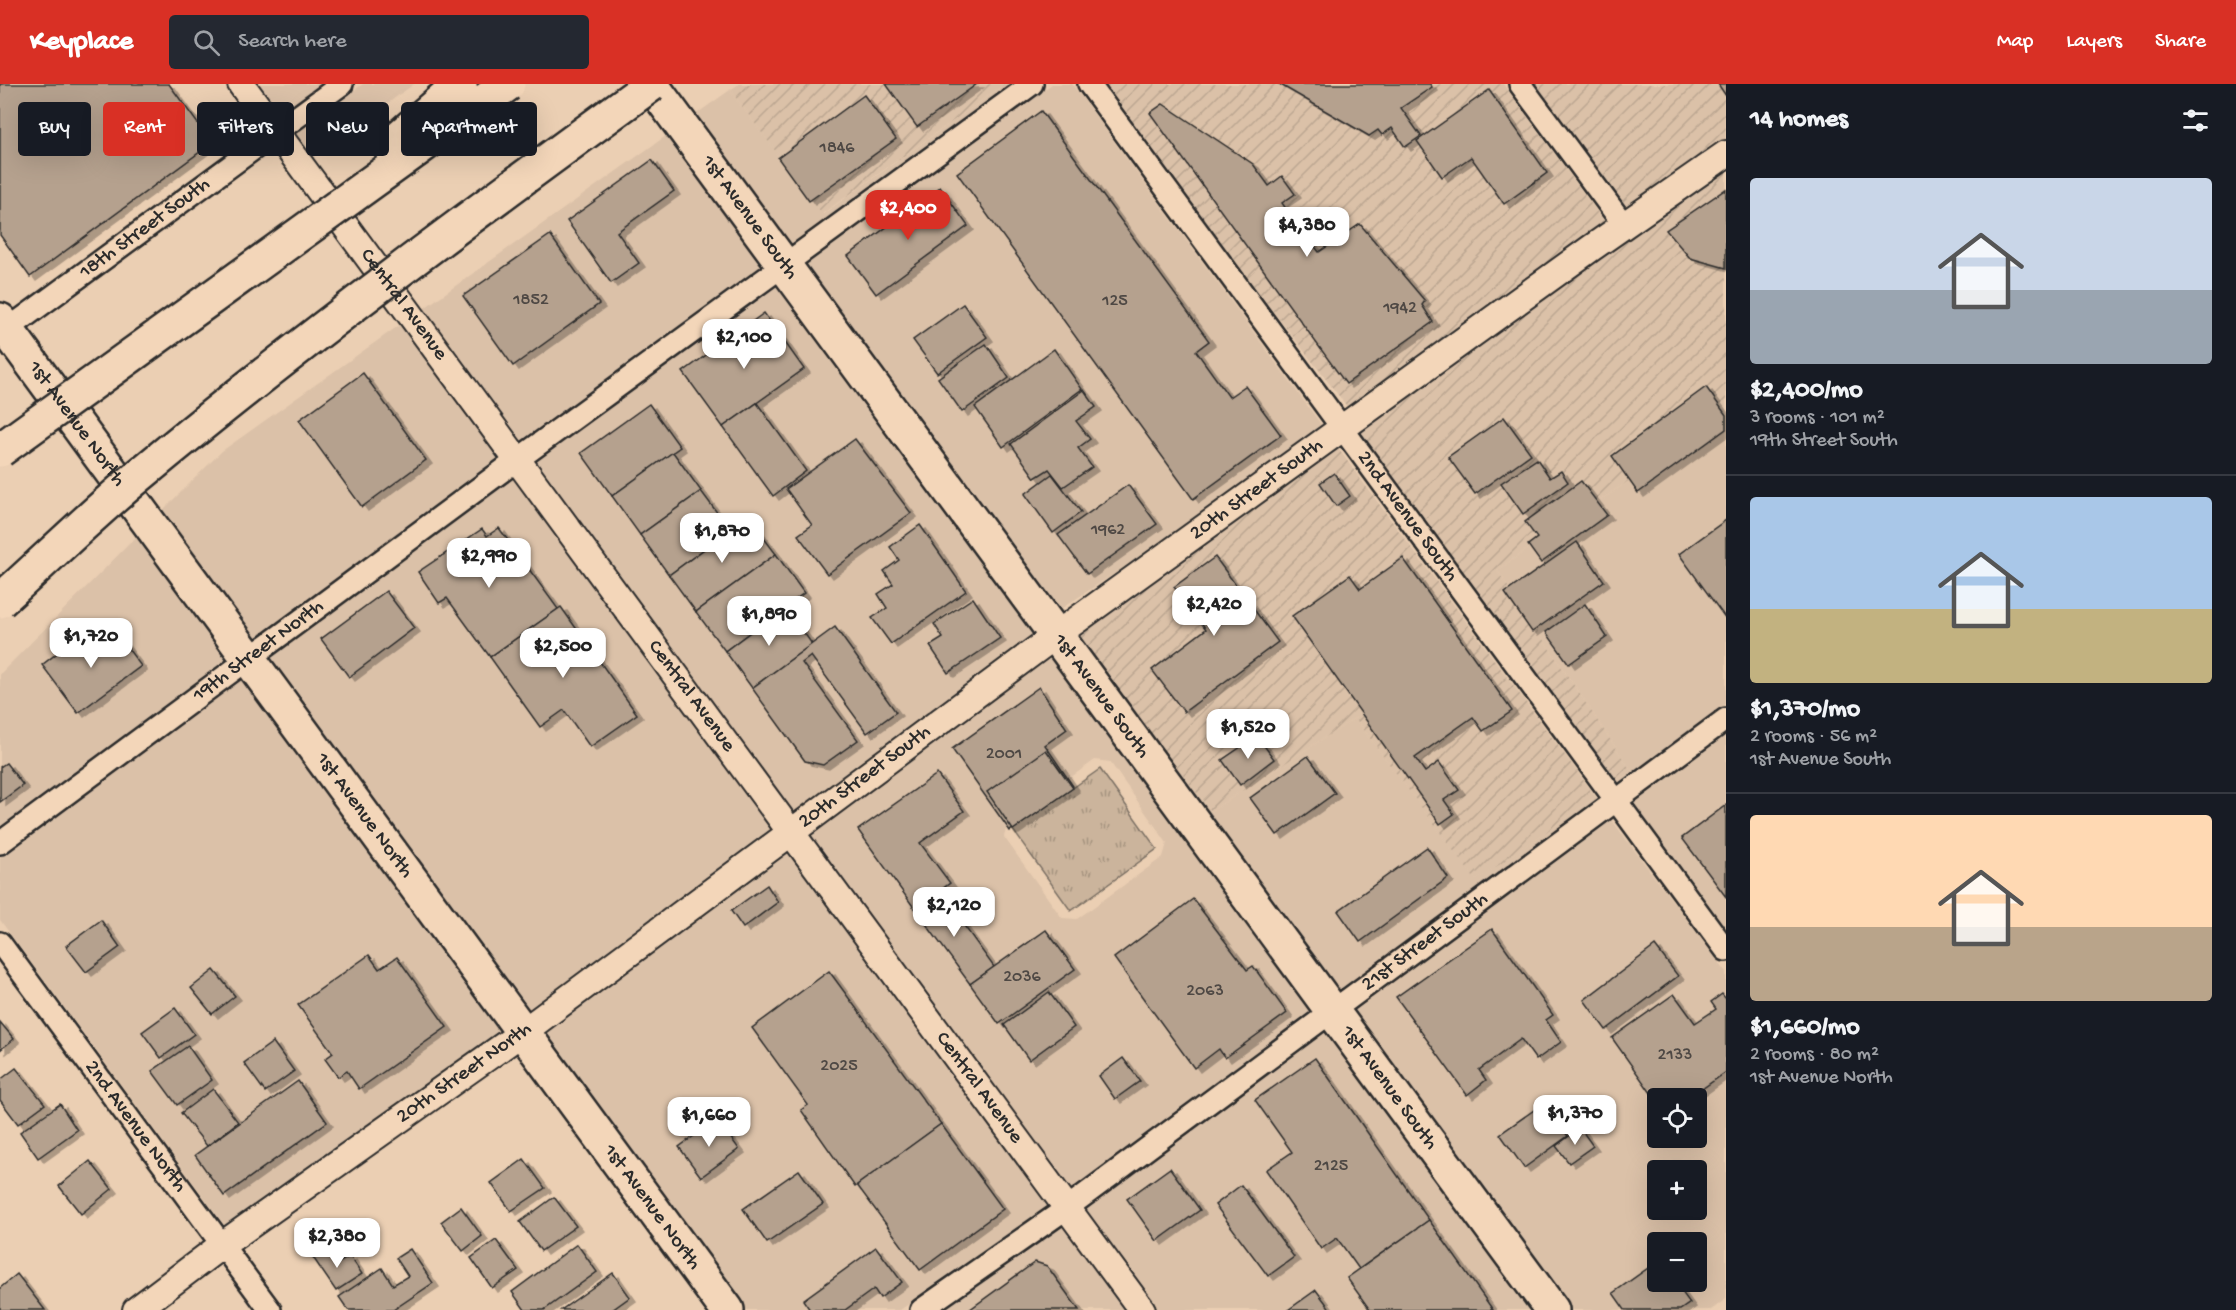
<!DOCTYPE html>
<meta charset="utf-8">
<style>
body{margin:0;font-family:"Gochi Hand",sans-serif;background:#242831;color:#f1f3f6;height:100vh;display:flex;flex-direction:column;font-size:22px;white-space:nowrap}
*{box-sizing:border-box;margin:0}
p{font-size:20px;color:#9ea1a6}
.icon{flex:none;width:33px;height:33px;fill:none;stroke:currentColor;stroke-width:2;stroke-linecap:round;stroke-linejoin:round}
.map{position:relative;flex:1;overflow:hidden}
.side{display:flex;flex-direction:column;background:#171b24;width:510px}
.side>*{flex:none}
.banner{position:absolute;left:18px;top:18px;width:570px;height:54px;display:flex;gap:12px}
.tools{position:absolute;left:1647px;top:1004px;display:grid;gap:12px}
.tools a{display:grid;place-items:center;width:60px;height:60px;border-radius:6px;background:#171b24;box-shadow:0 6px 24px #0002;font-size:30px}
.price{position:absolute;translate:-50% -51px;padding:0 14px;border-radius:12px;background:#fff;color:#222;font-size:20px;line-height:39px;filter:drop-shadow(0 2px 3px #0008)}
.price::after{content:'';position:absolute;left:50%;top:36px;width:18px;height:14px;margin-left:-9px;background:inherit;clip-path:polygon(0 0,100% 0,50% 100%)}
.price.current{background:#d93025;color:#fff}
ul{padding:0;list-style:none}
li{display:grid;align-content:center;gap:12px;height:318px;padding:0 24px}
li+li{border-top:2px solid #363941}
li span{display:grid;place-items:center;height:186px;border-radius:6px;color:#555}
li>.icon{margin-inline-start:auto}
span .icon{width:108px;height:108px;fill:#fffc;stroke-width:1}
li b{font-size:26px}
h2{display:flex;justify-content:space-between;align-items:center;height:72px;padding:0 24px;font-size:26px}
.pill{padding:0 21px;border-radius:6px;background:#171b24;box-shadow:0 6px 24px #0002;font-size:21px;line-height:54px}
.pill.current{background:#d93025;color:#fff}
header{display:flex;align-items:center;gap:36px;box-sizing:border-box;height:84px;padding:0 30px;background:#d93025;color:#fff}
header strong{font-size:28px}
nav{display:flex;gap:33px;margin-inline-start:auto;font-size:21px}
.search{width:420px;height:54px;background:#242831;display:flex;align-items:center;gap:15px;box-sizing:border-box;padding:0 21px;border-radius:6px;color:#9ea1a6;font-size:22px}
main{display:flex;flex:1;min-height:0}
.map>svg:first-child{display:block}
</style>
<header>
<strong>Keyplace</strong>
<div class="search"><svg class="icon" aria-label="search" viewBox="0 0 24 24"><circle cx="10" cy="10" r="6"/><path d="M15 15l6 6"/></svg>Search here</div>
<nav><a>Map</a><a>Layers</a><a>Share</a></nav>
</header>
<main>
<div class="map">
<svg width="1726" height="1226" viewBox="0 0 1726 1226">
<defs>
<pattern id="industrial-furrows" width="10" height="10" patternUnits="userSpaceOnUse" patternTransform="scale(1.5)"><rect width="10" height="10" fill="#dbc1a8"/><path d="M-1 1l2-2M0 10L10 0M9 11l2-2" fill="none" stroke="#bca691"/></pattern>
<pattern id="grass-tufts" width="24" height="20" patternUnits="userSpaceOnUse" patternTransform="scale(1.5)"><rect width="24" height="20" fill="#cbb49c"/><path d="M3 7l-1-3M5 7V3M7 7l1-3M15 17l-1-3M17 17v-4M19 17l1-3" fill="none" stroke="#a5937f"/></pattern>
<filter id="shadow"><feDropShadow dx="6" dy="4" stdDeviation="0" flood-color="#0004"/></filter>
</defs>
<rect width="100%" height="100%" fill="#ebcfb3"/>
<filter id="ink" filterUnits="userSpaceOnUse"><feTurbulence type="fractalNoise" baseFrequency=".0167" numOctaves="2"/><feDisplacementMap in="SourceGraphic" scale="12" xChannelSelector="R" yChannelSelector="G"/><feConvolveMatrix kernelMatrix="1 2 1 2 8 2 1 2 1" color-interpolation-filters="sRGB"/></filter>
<g filter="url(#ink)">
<g fill="#dbc1a8" fill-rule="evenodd">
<path d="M 258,0 L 323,0 L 280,30 Z"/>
<path d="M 363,0 L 414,0 L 312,75 L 294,49 Z"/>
<path d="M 1005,0 L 1012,0 L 788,164 L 692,33 L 730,6 L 823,130 Z"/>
<path d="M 1052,0 L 1072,0 L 1323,343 L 1185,443 L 1056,528 L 802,183 Z"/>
<path d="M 670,49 L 766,179 L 521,359 L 423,225 Z"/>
<path d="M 781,198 L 1039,550 L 795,731 L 536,378 Z"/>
<path d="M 401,240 L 500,374 L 253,558 L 159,430 L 222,367 Z"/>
<path d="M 1726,331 L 1726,620 L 1619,700 L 1618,698 L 1632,688 L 1497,486 Z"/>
<path d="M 514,393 L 774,747 L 527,931 L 267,577 Z"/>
<path d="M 140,449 L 231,574 L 0,744 L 0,590 Z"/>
<path d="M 1075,552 L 1211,727 L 1355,634 L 1476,796 L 1596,713 L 1597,716 L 1337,910 Z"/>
<path d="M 1052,569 L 1315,926 L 1071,1106 L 809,751 ZM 1095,676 L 1110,678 L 1167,759 L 1163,773 L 1077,835 L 1062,834 L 1004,753 L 1008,738 Z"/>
<path d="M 245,593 L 505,947 L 226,1143 L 0,836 L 0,773 Z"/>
<path d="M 1726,650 L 1726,844 L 1633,719 Z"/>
<path d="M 1611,735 L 1726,888 L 1726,1215 L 1711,1226 L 1569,1226 L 1351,930 ZM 1658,1014 L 1696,1014 L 1696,1053 L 1658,1053 ZM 1658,1086 L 1696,1086 L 1696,1125 L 1658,1125 ZM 1658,1158 L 1696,1158 L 1696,1197 L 1658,1197 Z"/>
<path d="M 788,767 L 1049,1122 L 900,1226 L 744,1226 L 541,950 Z"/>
<path d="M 1329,945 L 1535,1226 L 1159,1226 L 1085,1126 Z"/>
<path d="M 1063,1141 L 1126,1226 L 941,1226 Z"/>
</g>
<g fill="url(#industrial-furrows)">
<path d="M 739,0 L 1005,0 L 822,130 L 730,6 Z"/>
<path d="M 1105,0 L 1503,0 L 1606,140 L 1349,325 L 1256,205 Z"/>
<path d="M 1536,0 L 1726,0 L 1726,55 L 1628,124 Z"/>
<path d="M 1726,84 L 1726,331 L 1497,486 L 1632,688 L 1618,698 L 1359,347 Z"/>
<path d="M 1337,363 L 1596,713 L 1476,797 L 1355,634 L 1211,727 L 1075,552 Z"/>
</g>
<path fill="url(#grass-tufts)" stroke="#7b7064" stroke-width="1.5" d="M 1100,685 L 1157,765 L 1071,827 L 1013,746 Z"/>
<g fill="#b5a18e" stroke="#2b2b2b" stroke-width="1.5" filter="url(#shadow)">
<path d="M 0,0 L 169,0 L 212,59 L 30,193 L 0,151 Z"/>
<path d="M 886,0 L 977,0 L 917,43 Z"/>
<path d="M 1279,0 L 1430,0 L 1432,3 L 1401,24 L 1421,52 L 1405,63 L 1392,44 L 1382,51 L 1378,46 L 1369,52 Z"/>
<path d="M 1718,0 L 1726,0 L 1726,12 Z"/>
<path d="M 1489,6 L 1547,89 L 1504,120 L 1471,73 L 1442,93 L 1417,57 Z"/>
<path d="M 864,11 L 896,55 L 809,117 L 778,74 Z"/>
<path d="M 1163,20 L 1253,80 L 1269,102 L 1282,92 L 1295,110 L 1282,119 L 1295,138 L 1309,129 L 1319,144 L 1307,152 L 1319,168 L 1360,140 L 1425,217 L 1422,221 L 1433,238 L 1346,300 L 1150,29 Z"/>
<path d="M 1041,27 L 1209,257 L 1196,267 L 1229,313 L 1245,302 L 1281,351 L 1193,415 L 957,89 Z"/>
<path d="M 652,76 L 674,107 L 617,148 L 639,179 L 611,199 L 567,137 Z"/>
<path d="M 940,103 L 968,142 L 876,210 L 848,172 Z"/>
<path d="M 1726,105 L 1726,184 L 1690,174 L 1666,146 Z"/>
<path d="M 550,151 L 599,220 L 513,282 L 463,212 Z"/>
<path d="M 963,220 L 987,253 L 937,289 L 913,256 Z"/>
<path d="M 764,229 L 804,285 L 723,343 L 683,288 Z"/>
<path d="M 986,260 L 1009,294 L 962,328 L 938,294 Z"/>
<path d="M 1054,265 L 1082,305 L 1003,363 L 975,323 Z"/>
<path d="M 363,289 L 426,376 L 362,423 L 299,336 Z"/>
<path d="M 1706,303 L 1726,331 L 1726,345 L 1638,409 L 1612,372 Z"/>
<path d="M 1084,306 L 1096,323 L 1076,337 L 1090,355 L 1078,364 L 1092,383 L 1063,403 L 1049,385 L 1035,394 L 1011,360 Z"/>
<path d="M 757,319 L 806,387 L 773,412 L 723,343 Z"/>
<path d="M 649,320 L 680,363 L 612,412 L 581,369 Z"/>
<path d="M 1504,333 L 1531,370 L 1475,410 L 1448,373 Z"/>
<path d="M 855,355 L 911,429 L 827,490 L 798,451 L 812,441 L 786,405 Z"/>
<path d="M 673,368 L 701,407 L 640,451 L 612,412 Z"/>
<path d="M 1537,375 L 1550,394 L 1561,387 L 1568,398 L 1523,430 L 1501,399 Z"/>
<path d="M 1334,389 L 1350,412 L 1336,422 L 1320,399 Z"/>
<path d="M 1052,390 L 1081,428 L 1053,449 L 1025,410 Z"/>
<path d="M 1581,397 L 1607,431 L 1541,479 L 1528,461 L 1537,454 L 1525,438 Z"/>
<path d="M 1128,401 L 1157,440 L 1087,490 L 1058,451 Z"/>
<path d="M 701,407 L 730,446 L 669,491 L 640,451 Z"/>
<path d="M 748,433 L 776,470 L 696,528 L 669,491 Z"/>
<path d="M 1726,436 L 1726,535 L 1679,470 Z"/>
<path d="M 920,441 L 966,507 L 891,560 L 872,534 L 887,524 L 878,510 L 893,500 L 884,487 L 899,476 L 890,463 Z"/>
<path d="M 499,444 L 558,525 L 490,573 L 447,514 L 439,519 L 418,488 L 482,445 L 487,452 Z"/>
<path d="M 1577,458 L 1604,497 L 1532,548 L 1505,509 Z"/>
<path d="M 776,470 L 804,509 L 725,567 L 696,528 Z"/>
<path d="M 1215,473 L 1278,558 L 1184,628 L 1152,586 L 1206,545 L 1174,503 Z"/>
<path d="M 1403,474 L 1512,627 L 1483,647 L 1473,633 L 1415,674 L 1425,688 L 1439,678 L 1459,706 L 1444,716 L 1454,730 L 1440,740 L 1292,532 L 1350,491 L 1360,505 Z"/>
<path d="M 386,507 L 414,544 L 349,593 L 321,555 Z"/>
<path d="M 973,514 L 1000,554 L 948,589 L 930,562 L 943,554 L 934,540 Z"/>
<path d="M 1585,520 L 1607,553 L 1569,580 L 1546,548 Z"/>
<path d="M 785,522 L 812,560 L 752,604 L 725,567 Z"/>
<path d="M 561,523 L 637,630 L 590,663 L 564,626 L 540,643 L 490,573 Z"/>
<path d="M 835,543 L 896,628 L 867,649 L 811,572 L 802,579 L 858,656 L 823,681 L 805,677 L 752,604 Z"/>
<path d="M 114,546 L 141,582 L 78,629 L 42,581 L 79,552 L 89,565 Z"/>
<path d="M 1039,603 L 1067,645 L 1045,661 L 1073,702 L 1010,747 L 952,665 Z"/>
<path d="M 1257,652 L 1274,675 L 1240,701 L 1222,676 Z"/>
<path d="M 1046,666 L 1073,704 L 1013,746 L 987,708 Z"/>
<path d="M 1308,672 L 1335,709 L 1277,751 L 1250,714 Z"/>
<path d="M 6,679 L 23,701 L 0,718 L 0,683 Z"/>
<path d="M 937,690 L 964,727 L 920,759 L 950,799 L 915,825 L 858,746 Z"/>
<path d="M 1726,721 L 1726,813 L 1682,754 Z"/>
<path d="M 1427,763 L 1448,794 L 1360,858 L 1338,827 Z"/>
<path d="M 767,801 L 778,818 L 743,844 L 731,827 Z"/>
<path d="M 939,807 L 994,883 L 970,900 L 915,825 Z"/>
<path d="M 1193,815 L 1247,886 L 1253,882 L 1287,929 L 1225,974 L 1219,965 L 1194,984 L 1114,874 Z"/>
<path d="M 101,836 L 120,863 L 86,888 L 66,862 Z"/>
<path d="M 1492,845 L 1553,931 L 1546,936 L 1561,958 L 1536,976 L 1521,955 L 1479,986 L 1486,996 L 1467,1011 L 1396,913 Z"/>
<path d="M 1046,846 L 1075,885 L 999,940 L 970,900 Z"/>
<path d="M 1655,862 L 1678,892 L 1606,946 L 1584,916 Z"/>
<path d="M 369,871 L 379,885 L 397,873 L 447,943 L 359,1005 L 347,987 L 338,993 L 325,975 L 333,969 L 298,921 Z"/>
<path d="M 214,886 L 235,912 L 212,930 L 191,904 Z"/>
<path d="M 829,887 L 941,1040 L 855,1103 L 801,1026 L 808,1021 L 752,944 Z"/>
<path d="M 1049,908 L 1074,943 L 1029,976 L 1004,941 Z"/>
<path d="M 1674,910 L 1695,939 L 1716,925 L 1711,918 L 1722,910 L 1726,915 L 1726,988 L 1689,1014 L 1658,1014 L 1658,1019 L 1612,954 Z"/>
<path d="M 175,924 L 194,950 L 161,974 L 142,948 Z"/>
<path d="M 0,938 L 14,955 L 0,966 Z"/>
<path d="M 273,958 L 294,987 L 265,1008 L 244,979 Z"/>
<path d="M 188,962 L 212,996 L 177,1021 L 152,987 Z"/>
<path d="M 1123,974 L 1140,997 L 1115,1015 L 1099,992 Z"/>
<path d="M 1315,974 L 1429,1136 L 1359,1185 L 1337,1154 L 1321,1165 L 1266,1086 L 1292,1068 L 1255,1016 Z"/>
<path d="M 16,984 L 45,1020 L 18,1040 L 0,1016 L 0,996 Z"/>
<path d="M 298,997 L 327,1038 L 224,1112 L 195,1071 Z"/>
<path d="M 213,1005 L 238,1038 L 207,1062 L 181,1029 Z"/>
<path d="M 1544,1019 L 1568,1052 L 1524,1084 L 1500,1050 Z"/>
<path d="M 60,1020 L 77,1046 L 38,1074 L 20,1048 Z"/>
<path d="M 717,1035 L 739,1065 L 701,1093 L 679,1063 Z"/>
<path d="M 941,1040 L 1003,1125 L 920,1186 L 857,1101 Z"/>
<path d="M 1580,1044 L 1593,1062 L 1569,1079 L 1556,1062 Z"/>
<path d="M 524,1075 L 545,1104 L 511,1127 L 491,1099 Z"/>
<path d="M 90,1077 L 112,1105 L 81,1130 L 59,1102 Z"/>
<path d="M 1170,1084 L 1200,1126 L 1157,1157 L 1127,1115 Z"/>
<path d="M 799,1086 L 823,1120 L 767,1159 L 743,1125 Z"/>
<path d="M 1241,1101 L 1294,1173 L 1268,1192 L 1215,1121 Z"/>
<path d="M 554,1113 L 576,1142 L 541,1167 L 520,1138 Z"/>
<path d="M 461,1123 L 482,1152 L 463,1167 L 441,1138 Z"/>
<path d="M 1429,1136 L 1493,1226 L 1370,1226 L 1347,1194 Z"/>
<path d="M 496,1156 L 518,1186 L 492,1204 L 471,1174 Z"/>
<path d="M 577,1160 L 597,1188 L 544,1226 L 525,1226 L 512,1208 Z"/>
<path d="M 325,1163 L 337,1180 L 350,1172 L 362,1190 L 336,1207 L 312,1172 Z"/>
<path d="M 876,1163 L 902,1198 L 880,1214 L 874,1205 L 845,1226 L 810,1226 L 803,1216 Z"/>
<path d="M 410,1165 L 433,1199 L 393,1226 L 348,1226 L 339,1213 L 382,1184 L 393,1201 L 408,1192 L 396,1174 Z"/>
<path d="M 1658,1177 L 1658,1197 L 1674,1197 L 1690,1219 L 1680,1226 L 1625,1226 L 1613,1209 Z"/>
<path d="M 1035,1178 L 1047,1182 L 1079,1226 L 969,1226 Z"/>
<path d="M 613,1189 L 630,1213 L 612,1226 L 561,1226 Z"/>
<path d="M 17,1190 L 45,1226 L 0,1226 L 0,1204 Z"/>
<path d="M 1316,1206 L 1331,1226 L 1288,1226 Z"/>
</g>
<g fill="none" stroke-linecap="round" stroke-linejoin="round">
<g stroke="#2b2b2b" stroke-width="26">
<g id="minor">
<path id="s1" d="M 1089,0 L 1726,866"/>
<path d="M 1520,0 L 1624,141"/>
<path id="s2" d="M 0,251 L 342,0"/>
<path id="s3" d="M 0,759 L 517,376 L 1032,0"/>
<path id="s4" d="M 0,859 L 270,1226"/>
<path id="s5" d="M 921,1226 L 1067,1124 L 1726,635"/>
</g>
</g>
<g stroke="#2b2b2b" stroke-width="30">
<g id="tertiary">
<path id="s6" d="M 241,0 L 1142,1226"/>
<path id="s7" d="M 136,1226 L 222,1161 L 523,948 L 1056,551 L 1590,165 L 1726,70"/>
</g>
</g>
<g stroke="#2b2b2b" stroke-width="38">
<g id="primary">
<path id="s8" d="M 651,0 L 1552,1226"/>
<path id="s9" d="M 0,236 L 727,1226"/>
</g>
</g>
<use href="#minor" stroke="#f3d6b9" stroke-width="21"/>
<use href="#tertiary" stroke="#f3d6b9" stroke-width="26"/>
<use href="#primary" stroke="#f3d6b9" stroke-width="33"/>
<g stroke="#2b2b2b" stroke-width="38" stroke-linecap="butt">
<g id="motorway-bridge">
<path d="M 389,62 L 460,0"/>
<path d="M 0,366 L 508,0"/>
<path d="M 0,517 C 47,475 92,430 141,390 C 306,253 479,126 652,0"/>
</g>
</g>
<use href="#motorway-bridge" stroke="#f3d6b9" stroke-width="33"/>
</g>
</g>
<g text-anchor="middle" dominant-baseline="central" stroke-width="6" stroke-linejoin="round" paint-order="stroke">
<g font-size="18" fill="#4e4844">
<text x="837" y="64">1846</text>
<text x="531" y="216">1852</text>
<text x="1115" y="217">125</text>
<text x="1400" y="224">1942</text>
<text x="1108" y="446">1962</text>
<text x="1004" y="670">2001</text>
<text x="1022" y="893">2036</text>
<text x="1205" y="907">2063</text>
<text x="1675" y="971">2133</text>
<text x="839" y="982">2025</text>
<text x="1331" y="1082">2125</text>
</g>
<g font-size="21" fill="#2b2b2b" stroke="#f3d6b9">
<text stroke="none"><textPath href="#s8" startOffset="166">1st Avenue South</textPath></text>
<text stroke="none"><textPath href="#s2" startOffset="180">18th Street South</textPath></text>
<text stroke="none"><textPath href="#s6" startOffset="274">Central Avenue</textPath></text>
<text stroke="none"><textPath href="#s9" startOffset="129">1st Avenue North</textPath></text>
<text stroke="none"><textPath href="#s7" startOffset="1389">20th Street South</textPath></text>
<text stroke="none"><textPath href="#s1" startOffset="537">2nd Avenue South</textPath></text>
<text stroke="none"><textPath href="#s3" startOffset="322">19th Street North</textPath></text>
<text stroke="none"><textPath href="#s6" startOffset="760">Central Avenue</textPath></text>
<text stroke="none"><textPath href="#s8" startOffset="760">1st Avenue South</textPath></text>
<text stroke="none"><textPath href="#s7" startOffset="903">20th Street South</textPath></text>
<text stroke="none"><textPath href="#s9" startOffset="615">1st Avenue North</textPath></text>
<text stroke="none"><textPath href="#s5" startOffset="624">21st Street South</textPath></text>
<text stroke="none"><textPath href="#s7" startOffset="405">20th Street North</textPath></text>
<text stroke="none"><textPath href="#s6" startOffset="1246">Central Avenue</textPath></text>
<text stroke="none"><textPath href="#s8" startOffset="1246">1st Avenue South</textPath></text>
<text stroke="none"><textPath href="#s4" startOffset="228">2nd Avenue North</textPath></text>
<text stroke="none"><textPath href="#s9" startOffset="1101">1st Avenue North</textPath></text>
</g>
</g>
</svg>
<div class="tools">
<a><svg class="icon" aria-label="locate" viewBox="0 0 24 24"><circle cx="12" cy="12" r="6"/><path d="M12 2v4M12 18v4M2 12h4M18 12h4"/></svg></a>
<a>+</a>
<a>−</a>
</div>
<b class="price current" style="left:908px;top:157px">$2,400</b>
<b class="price" style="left:1307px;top:174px">$4,380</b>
<b class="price" style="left:744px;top:286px">$2,100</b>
<b class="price" style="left:722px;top:480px">$1,870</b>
<b class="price" style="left:489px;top:505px">$2,990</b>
<b class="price" style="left:1214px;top:553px">$2,420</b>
<b class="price" style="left:769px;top:563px">$1,890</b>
<b class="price" style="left:91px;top:585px">$1,720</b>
<b class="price" style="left:563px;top:595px">$2,500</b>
<b class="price" style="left:1248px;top:676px">$1,520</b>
<b class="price" style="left:954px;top:854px">$2,120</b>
<b class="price" style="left:1575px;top:1062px">$1,370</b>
<b class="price" style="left:709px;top:1064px">$1,660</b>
<b class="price" style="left:337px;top:1185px">$2,380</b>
<div class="banner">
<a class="pill">Buy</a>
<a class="pill current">Rent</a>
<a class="pill">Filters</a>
<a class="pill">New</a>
<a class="pill">Apartment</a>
</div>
</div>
<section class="side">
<h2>14 homes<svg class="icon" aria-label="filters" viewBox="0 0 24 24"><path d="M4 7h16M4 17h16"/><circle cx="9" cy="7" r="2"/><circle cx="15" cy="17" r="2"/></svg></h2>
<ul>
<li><span style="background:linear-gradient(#c9d6e8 60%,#9aa5b1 0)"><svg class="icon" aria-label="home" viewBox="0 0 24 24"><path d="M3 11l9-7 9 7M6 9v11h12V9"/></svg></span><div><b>$2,400/mo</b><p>3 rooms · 101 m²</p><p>19th Street South</p></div></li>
<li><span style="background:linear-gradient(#a9c7e8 60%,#c2b280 0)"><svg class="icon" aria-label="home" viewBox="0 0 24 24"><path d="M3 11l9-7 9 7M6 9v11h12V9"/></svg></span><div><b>$1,370/mo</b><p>2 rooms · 56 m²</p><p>1st Avenue South</p></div></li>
<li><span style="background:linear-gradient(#ffd9b3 60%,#b9a48a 0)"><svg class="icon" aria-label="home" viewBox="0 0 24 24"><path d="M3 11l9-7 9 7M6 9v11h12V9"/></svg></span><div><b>$1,660/mo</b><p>2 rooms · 80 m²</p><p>1st Avenue North</p></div></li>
</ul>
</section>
</main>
